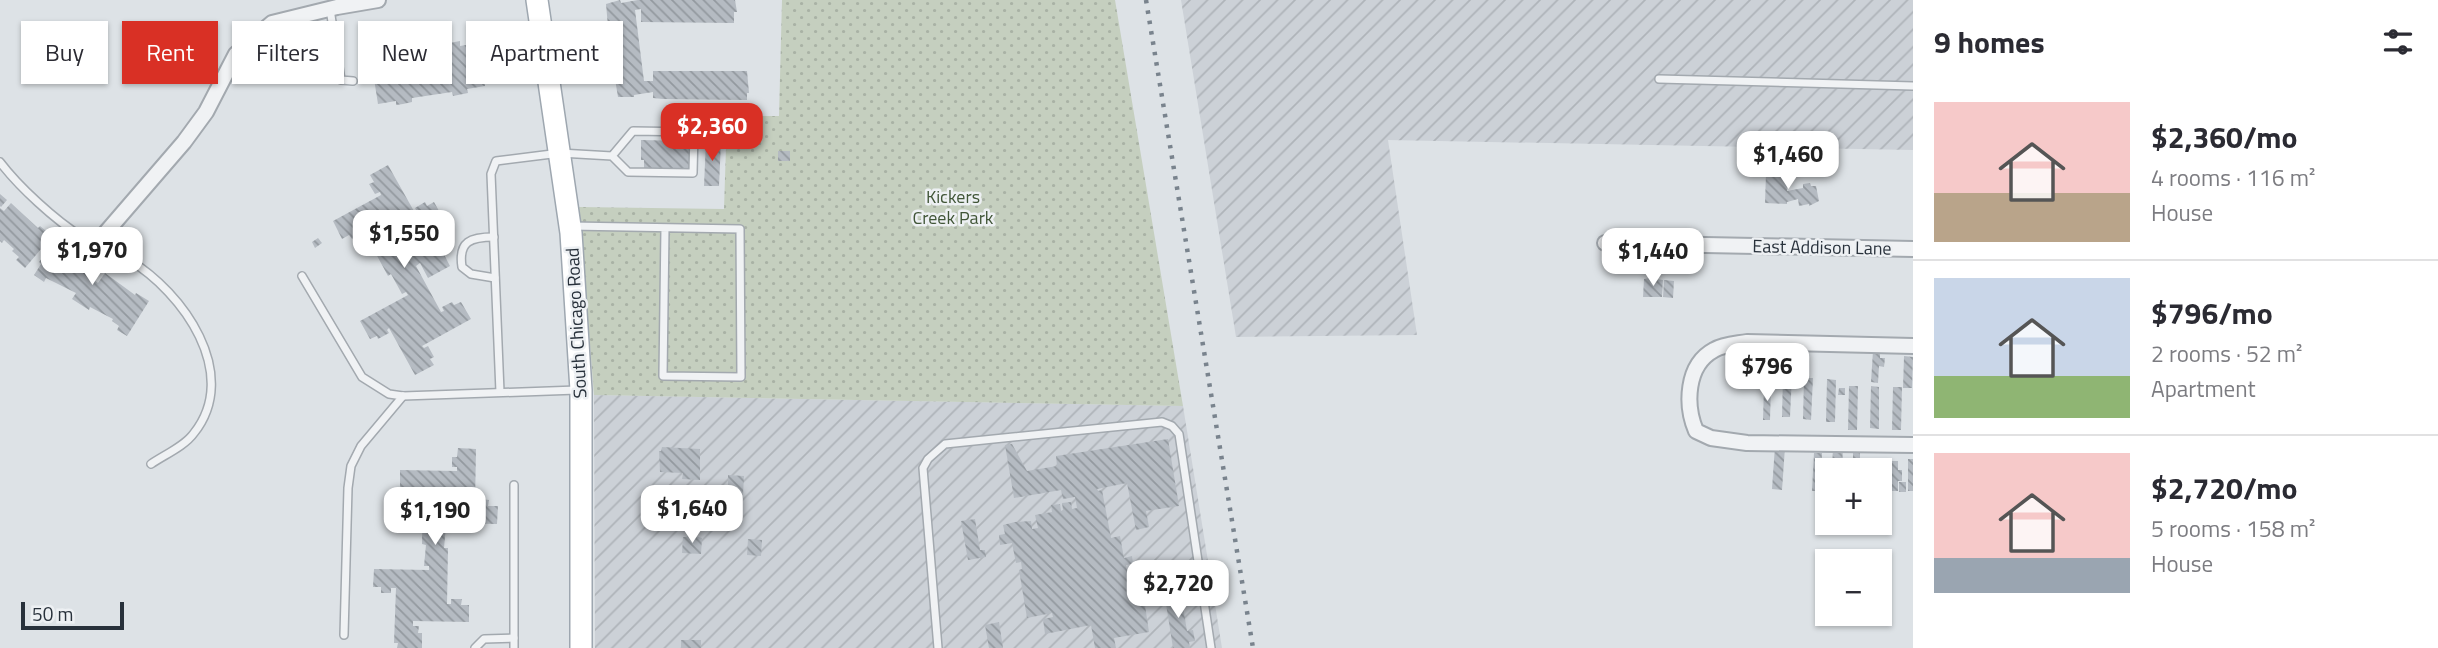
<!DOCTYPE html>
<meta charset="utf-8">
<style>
body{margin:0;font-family:"Titillium Web",sans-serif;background:#f2f2f3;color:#2b2b33;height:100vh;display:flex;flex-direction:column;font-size:26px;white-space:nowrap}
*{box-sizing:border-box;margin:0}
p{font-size:23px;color:#7c7c81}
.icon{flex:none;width:38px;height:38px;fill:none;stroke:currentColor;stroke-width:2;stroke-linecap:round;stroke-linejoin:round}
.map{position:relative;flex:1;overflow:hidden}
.sheet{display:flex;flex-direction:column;background:#fff;width:525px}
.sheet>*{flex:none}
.hud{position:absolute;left:21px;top:21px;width:665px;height:63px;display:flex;gap:14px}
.controls{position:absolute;left:1815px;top:458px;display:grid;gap:14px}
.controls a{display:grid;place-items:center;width:77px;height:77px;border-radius:0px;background:#fff;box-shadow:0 2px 5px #0004;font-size:35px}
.scale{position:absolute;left:21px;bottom:18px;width:103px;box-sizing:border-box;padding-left:7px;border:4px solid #28313b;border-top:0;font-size:19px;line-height:24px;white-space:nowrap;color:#28313b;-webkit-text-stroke:5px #edf0f3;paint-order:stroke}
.price{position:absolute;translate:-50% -60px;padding:0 16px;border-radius:14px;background:#fff;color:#222;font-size:23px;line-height:46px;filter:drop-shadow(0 2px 4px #0008)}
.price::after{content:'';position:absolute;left:50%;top:42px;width:21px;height:16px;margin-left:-10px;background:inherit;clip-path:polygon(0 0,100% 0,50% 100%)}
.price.active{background:#d93025;color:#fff}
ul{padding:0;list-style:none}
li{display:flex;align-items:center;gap:21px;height:175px;padding:0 21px}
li+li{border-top:2px solid #e1e1e2}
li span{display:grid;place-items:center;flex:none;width:196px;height:140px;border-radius:0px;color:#555}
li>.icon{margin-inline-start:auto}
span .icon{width:84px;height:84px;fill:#fffc;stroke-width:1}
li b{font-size:30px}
h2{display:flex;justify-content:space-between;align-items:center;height:84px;padding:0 21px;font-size:30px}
.tag{padding:0 24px;border-radius:0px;background:#fff;box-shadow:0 2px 5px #0004;font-size:24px;line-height:63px}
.tag.active{background:#d93025;color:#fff}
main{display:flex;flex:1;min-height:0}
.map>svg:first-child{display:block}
</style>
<main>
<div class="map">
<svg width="1913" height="648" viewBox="0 0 1913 648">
<defs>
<pattern id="industrial-furrows" width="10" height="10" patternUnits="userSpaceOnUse" patternTransform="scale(1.75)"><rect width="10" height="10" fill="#ccd1d7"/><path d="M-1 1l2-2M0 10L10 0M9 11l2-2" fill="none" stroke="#afb4b9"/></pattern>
<pattern id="park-dots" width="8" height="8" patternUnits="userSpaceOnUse" patternTransform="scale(1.75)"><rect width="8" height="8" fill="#c5cfbf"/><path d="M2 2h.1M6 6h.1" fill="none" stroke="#a9b2a5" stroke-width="1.8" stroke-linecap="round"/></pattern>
<pattern id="building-back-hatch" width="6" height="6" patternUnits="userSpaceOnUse" patternTransform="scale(1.75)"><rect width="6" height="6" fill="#b5bbc2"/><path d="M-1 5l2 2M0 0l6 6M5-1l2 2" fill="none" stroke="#93999f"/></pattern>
</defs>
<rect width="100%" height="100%" fill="#dde2e6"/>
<g fill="url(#industrial-furrows)">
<path d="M 1181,0 L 1913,0 L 1913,150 L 1388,140 L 1417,335 L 1236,337 Z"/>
<path d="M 594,395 L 1183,406 L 1222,648 L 595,648 Z"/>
</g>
<path fill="url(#park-dots)" d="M 782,0 L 1115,0 L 1183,406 L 594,395 L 579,207 L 724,209 L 727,116 L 779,116 Z"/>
<g fill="url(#building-back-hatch)">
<path d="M 620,0 L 621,3 L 638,0 L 735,0 L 737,12 L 734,12 L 734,23 L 641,22 L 641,9 L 635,10 L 644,81 L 653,81 L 653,71 L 747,71 L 749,93 L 747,93 L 747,100 L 663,99 L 653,98 L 653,92 L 634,95 L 634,97 L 618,97 L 610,49 L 606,4 Z"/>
<path d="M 460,41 L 460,46 L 478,43 L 485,86 L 467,89 L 468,93 L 453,96 L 452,92 L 412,98 L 412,102 L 403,104 L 396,105 L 396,101 L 378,104 L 371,60 L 389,57 L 388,53 L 404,50 L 404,55 L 445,48 L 444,44 Z"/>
<path d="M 641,140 L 686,141 L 686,149 L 690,149 L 690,169 L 644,168 L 644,160 L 641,160 Z"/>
<path d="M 706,140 L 721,141 L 719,186 L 704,186 Z"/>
<rect x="778" y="151" width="12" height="10"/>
<path d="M 388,165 L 415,213 L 417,212 L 415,208 L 425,202 L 427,206 L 434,202 L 444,220 L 395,246 L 397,249 L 401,247 L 408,258 L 437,245 L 440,247 L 450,266 L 428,278 L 420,263 L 416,266 L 441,312 L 444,311 L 442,307 L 452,302 L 454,305 L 461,302 L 471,319 L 422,346 L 424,348 L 428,346 L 434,357 L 430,359 L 434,365 L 415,375 L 389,328 L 387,330 L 389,333 L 378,339 L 377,336 L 370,339 L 360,321 L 408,295 L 406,292 L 402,294 L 391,274 L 388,276 L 362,228 L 360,229 L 362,234 L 352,239 L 349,235 L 342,239 L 333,221 L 381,195 L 380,192 L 375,194 L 369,184 L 374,182 L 370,175 Z"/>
<path d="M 1766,173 L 1788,174 L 1787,191 L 1803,188 L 1803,184 L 1810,183 L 1811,186 L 1816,186 L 1819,201 L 1809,206 L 1809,204 L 1799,206 L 1798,199 L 1787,202 L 1787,204 L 1765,203 Z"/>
<path d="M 0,194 L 7,200 L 1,207 L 0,206 Z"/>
<path d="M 11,203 L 38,228 L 40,226 L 52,236 L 25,268 L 16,260 L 19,257 L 12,251 L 14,249 L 4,240 L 2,243 L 0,241 L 0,208 L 4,211 Z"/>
<path d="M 318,238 L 322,243 L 315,248 L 312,242 Z"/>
<path d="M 56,241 L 75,257 L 77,255 L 101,271 L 93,279 L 98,283 L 105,273 L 135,295 L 136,293 L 149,301 L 127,336 L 117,330 L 119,326 L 112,321 L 113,319 L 90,307 L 89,310 L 72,299 L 76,293 L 46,278 L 44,282 L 34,275 L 41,264 L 39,262 Z"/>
<path d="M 1649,278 L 1663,280 L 1662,297 L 1643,297 L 1644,279 Z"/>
<path d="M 1664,280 L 1674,281 L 1673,298 L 1663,297 Z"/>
<path d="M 1873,351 L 1880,351 L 1880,358 L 1885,358 L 1884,367 L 1879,366 L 1878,383 L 1871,382 Z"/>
<path d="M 1904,356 L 1913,357 L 1912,388 L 1903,388 Z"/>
<path d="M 1783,375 L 1792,375 L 1790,417 L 1782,417 Z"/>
<path d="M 1804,378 L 1813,378 L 1811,420 L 1803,419 Z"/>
<path d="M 1827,379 L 1836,380 L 1835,422 L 1826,422 Z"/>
<path d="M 1764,386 L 1771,387 L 1770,420 L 1763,420 Z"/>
<path d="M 1849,386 L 1858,386 L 1857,430 L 1848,430 Z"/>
<path d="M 1871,386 L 1879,387 L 1879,429 L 1870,428 Z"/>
<path d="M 1893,387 L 1902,387 L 1901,430 L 1892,430 Z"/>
<path d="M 1839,388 L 1845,388 L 1845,395 L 1838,395 Z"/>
<path d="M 1168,439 L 1179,506 L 1146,511 L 1149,527 L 1136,530 L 1127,483 L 1097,489 L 1098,491 L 1102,490 L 1111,538 L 1120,536 L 1124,558 L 1132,556 L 1133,564 L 1126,565 L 1129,581 L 1141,579 L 1149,632 L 1114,638 L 1116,648 L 1095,648 L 1091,625 L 1045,634 L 1043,619 L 1053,617 L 1052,613 L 1027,618 L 1019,570 L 1022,569 L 1021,562 L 1016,563 L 1012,543 L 1000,545 L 999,535 L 1005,534 L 1003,525 L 1015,522 L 1031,521 L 1032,529 L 1038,528 L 1035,515 L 1052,512 L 1051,505 L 1060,504 L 1061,511 L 1063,510 L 1062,503 L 1071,502 L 1072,509 L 1077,508 L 1075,497 L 1063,499 L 1061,490 L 1014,498 L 1005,445 L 1012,444 L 1027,471 L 1057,466 L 1056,456 Z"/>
<path d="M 1775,446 L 1785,447 L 1782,490 L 1772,489 Z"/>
<path d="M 1833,446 L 1843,446 L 1842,471 L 1832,471 Z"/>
<path d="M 662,447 L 700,449 L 700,480 L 682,479 L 683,473 L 660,472 L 659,451 L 661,451 Z"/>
<path d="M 458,448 L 476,449 L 475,505 L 479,505 L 479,499 L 489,500 L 488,506 L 498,506 L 497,524 L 441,523 L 441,526 L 446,526 L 444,548 L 448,548 L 447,604 L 451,604 L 451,599 L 462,599 L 461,605 L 469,605 L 469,622 L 413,621 L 413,626 L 419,626 L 418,633 L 422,633 L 422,648 L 397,648 L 398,643 L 394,643 L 396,588 L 391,588 L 391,593 L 381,593 L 381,587 L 373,587 L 374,569 L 429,570 L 429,566 L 424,566 L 426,545 L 422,544 L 423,489 L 419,489 L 419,494 L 408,494 L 409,488 L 400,488 L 400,470 L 457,471 L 457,467 L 452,467 L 452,457 L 457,457 Z"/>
<path d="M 1814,453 L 1822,453 L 1820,491 L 1812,491 Z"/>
<rect x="1853" y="453" width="7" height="18"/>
<rect x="1869" y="459" width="8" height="12"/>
<rect x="1908" y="459" width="5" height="32"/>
<path d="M 1890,461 L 1898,461 L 1898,470 L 1902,470 L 1902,481 L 1898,481 L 1898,491 L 1890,491 Z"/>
<path d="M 728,475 L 744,476 L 743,495 L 728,495 Z"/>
<rect x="1880" y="482" width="7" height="8"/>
<rect x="1899" y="482" width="7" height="10"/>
<path d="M 975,519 L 980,550 L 985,550 L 986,557 L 968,560 L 961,521 Z"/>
<path d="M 691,535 L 702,538 L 701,554 L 682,553 L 683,537 L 691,537 Z"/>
<path d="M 748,539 L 762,540 L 761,556 L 747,555 Z"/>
<path d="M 1180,588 L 1187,631 L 1193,630 L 1195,641 L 1189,642 L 1190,648 L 1173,648 L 1164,591 Z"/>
<path d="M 999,622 L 1003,648 L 989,648 L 985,625 Z"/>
<rect x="681" y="640" width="20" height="8"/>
</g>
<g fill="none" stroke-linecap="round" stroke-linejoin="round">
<g stroke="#a3a9af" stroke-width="10">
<g id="service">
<path d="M 330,9 L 341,80 L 353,81"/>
<path d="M 1659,79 L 1913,86"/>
<path d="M 0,162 C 19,187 55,220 82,237 C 97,246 114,251 129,260 C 183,292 241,374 194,433 C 185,446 164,455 151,464"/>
<path d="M 571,226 L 740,229 L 741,377 L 663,376 L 665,228"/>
<path d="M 494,237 C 471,237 458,241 462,267 L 471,274 L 495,278"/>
<path d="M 302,276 L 362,377 L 389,394 L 403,396 L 577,390"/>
<path d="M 500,392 L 491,174 L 496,161 L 560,153 L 612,156 L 633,131 L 694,132 L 693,173 L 628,172 L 612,156"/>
<path d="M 344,635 L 348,488 L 351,466 L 361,446 L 403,396"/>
<path d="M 475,648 L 484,639 L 514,638"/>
<path d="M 514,648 L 514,485"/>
<path d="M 938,648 L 923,468 L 928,459 L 945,444 L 1162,422 L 1172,426 L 1179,434 L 1211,648"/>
</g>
</g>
<g stroke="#a3a9af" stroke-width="18">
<g id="minor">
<path d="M 1605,243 L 1913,249"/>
<path d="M 96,244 L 184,142 L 206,112 L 236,54 L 272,23 L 337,7 L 378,0"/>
<path d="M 1913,346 L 1747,342 C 1736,344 1724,344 1714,350 C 1686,365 1685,405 1696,431 L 1711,438 L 1747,443 L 1913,445"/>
</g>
</g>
<g stroke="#9ea7b0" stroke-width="24">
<path id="primary" d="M 537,0 L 571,233 L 581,390 L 581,648"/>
</g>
<use href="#service" stroke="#f0f2f4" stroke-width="7"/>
<use href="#minor" stroke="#f0f2f4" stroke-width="14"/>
<use href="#primary" stroke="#fff" stroke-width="21"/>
<path stroke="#79838d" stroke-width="4.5" stroke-dasharray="3.5 7" stroke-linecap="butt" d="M 1146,0 L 1253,648"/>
</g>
<g text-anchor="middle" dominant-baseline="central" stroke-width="5" stroke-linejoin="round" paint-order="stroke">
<g font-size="18" fill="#405537" stroke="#edf0f3">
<text x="953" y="196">Kickers<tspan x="953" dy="21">Creek Park</tspan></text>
</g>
<g font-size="18" fill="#28313b" stroke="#edf0f3">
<text transform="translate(1822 247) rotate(1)">East Addison Lane</text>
<text transform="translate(576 323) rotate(-93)">South Chicago Road</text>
</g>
</g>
</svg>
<div class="controls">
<a>+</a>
<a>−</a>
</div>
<div class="scale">50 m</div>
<b class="price active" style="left:712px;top:163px">$2,360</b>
<b class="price" style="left:1788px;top:191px">$1,460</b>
<b class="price" style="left:404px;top:270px">$1,550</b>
<b class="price" style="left:92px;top:287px">$1,970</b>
<b class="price" style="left:1653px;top:288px">$1,440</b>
<b class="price" style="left:1767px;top:403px">$796</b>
<b class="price" style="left:692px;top:545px">$1,640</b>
<b class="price" style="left:435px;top:547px">$1,190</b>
<b class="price" style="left:1178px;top:620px">$2,720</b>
<div class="hud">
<a class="tag">Buy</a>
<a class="tag active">Rent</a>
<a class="tag">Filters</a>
<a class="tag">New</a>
<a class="tag">Apartment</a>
</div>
</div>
<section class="sheet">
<h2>9 homes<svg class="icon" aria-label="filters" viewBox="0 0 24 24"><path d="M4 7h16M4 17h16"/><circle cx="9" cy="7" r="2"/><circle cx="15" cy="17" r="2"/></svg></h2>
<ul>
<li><span style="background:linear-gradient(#f6c9c9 65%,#b9a48a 0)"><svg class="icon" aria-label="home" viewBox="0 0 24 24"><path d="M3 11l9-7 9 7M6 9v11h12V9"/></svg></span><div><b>$2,360/mo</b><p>4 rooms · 116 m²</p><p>House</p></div></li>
<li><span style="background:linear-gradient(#c9d6e8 70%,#8fb573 0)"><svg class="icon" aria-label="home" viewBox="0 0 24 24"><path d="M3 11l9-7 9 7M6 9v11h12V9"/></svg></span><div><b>$796/mo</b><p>2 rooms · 52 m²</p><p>Apartment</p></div></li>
<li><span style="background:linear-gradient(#f6c9c9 75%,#9aa5b1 0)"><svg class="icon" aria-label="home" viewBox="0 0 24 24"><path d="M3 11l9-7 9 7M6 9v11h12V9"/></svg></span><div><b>$2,720/mo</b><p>5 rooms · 158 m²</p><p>House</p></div></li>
</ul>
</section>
</main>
